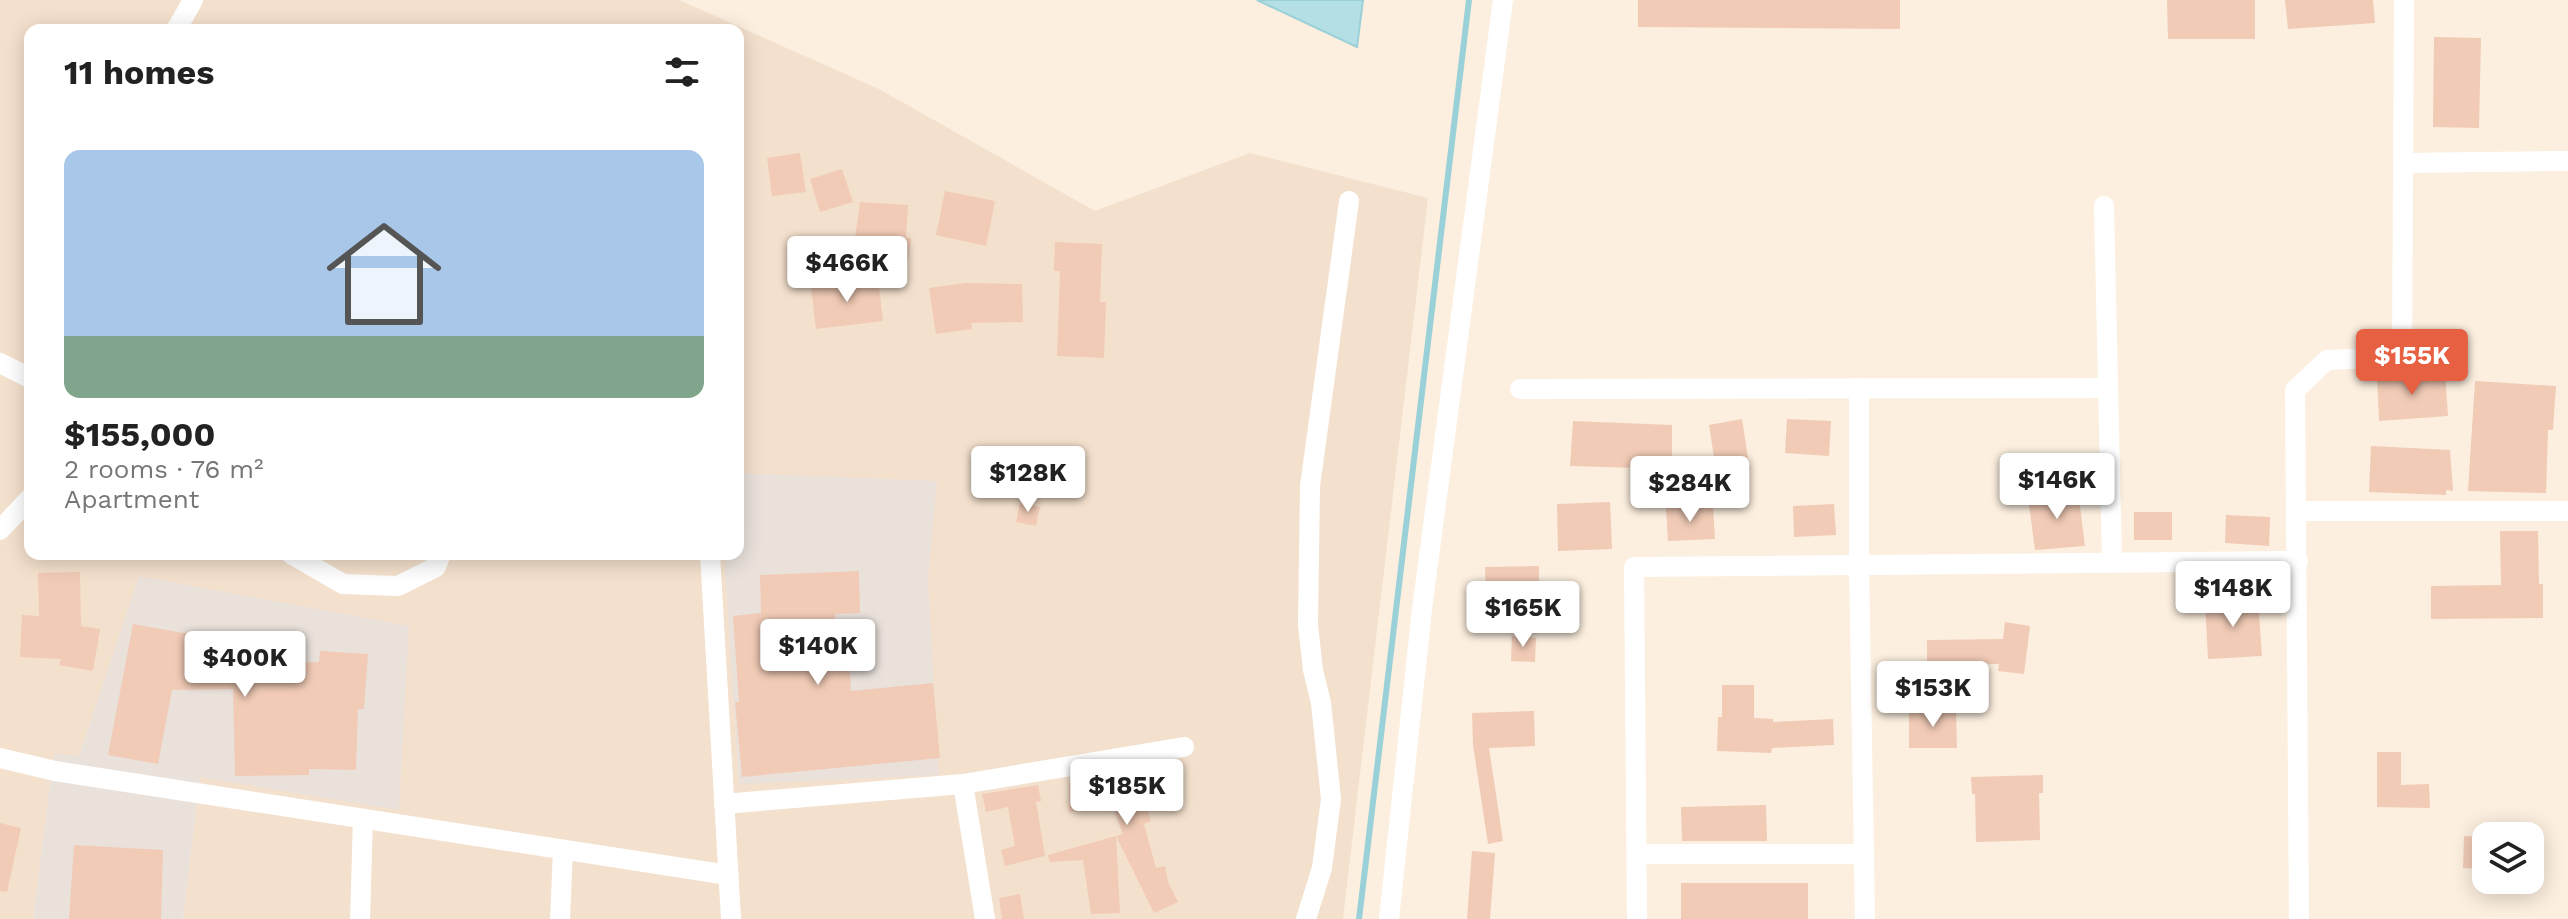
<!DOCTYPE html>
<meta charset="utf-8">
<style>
body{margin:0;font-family:"Work Sans",sans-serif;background:#f6f6f6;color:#222;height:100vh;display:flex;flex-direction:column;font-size:30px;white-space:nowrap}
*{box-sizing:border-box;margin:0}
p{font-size:26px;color:#767676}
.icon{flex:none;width:44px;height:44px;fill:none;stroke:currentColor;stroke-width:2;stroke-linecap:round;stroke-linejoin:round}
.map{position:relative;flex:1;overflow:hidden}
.panel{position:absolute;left:24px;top:24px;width:720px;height:536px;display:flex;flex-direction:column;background:#fff;border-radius:16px;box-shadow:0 4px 20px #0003}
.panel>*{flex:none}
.tools{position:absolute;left:2472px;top:822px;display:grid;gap:16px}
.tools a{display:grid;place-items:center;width:72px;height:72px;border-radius:16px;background:#fff;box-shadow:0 4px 20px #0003;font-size:40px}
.price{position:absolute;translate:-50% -68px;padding:0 18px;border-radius:8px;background:#fff;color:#222;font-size:26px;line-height:52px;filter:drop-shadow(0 2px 4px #0008)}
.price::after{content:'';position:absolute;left:50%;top:48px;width:24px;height:18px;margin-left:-12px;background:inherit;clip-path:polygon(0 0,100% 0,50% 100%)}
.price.current{background:#e86042;color:#fff}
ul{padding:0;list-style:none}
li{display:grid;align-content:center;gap:16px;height:424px;padding:0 40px}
li span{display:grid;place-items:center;height:248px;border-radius:16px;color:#555}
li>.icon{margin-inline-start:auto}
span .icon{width:144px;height:144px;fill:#fffc;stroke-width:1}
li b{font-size:34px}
h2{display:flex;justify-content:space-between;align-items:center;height:96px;padding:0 40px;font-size:34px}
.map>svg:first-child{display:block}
</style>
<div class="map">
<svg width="2568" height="919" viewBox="0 0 2568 919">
<rect width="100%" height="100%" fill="#fcefdf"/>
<path fill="#f4e1cd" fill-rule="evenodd" d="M 0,0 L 679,0 L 879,89 L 1095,211 L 1250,153 L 1428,198 L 1343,919 L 183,919 L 200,777 L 140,576 L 79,756 L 54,754 L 33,919 L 0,919 ZM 30,30 L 738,30 L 738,554 L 30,554 Z"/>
<g fill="#eae1db">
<path d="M 738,473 L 937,481 L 928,579 L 939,775 L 739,784 L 724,554 L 738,554 Z"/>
<path d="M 139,576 L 409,626 L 399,810 L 200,777 L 183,919 L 33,919 L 54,753 L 79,756 Z"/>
</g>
<path fill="#b4e0e5" stroke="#9ad0d7" stroke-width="2" d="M 1257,0 L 1363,0 L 1357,47 Z"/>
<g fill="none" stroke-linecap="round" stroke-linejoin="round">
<path stroke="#9ad0d7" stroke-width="6" d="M 1359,919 L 1469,0"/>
</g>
<g fill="#f1cbb6">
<path d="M 1638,0 L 1900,0 L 1900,29 L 1638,27 Z"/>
<path d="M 2167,0 L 2255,0 L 2255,39 L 2168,39 Z"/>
<path d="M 2285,0 L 2373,0 L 2375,23 L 2288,29 Z"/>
<path d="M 2434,37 L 2481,38 L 2479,128 L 2433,127 Z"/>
<path d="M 800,153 L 806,192 L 772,196 L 767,158 Z"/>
<path d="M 842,169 L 853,202 L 820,212 L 810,179 Z"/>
<path d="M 945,191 L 995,201 L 986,246 L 936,235 Z"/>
<path d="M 860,202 L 908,205 L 906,238 L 911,238 L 908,260 L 853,253 Z"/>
<path d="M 1055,242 L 1102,244 L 1100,302 L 1106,302 L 1104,358 L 1057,356 L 1060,271 L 1054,271 Z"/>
<path d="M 878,278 L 883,321 L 816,329 L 811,286 Z"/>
<path d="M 966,283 L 1022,284 L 1023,322 L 971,323 L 972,329 L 936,334 L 929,288 Z"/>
<path d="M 2445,372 L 2448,416 L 2379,421 L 2377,377 Z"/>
<path d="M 2475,381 L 2556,386 L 2553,430 L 2548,430 L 2546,493 L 2468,491 Z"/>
<path d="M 1742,419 L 1750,471 L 1717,476 L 1709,425 Z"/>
<path d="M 1787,419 L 1831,421 L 1829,456 L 1785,453 Z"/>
<path d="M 1573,421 L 1672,425 L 1672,469 L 1570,466 Z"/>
<path d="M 2371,446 L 2450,450 L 2453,491 L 2446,490 L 2446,495 L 2369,492 Z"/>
<path d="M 2078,491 L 2085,546 L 2035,550 L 2028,497 Z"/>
<path d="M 1610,502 L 1612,549 L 1558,551 L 1557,504 Z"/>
<path d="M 1020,503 L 1040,507 L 1036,526 L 1016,522 Z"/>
<path d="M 1834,504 L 1836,535 L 1794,537 L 1793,506 Z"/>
<path d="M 1713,506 L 1715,539 L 1668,541 L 1666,508 Z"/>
<rect x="2134" y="512" width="38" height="28"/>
<path d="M 2226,515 L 2270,517 L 2269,546 L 2225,543 Z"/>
<path d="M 2500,531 L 2538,531 L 2539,584 L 2543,584 L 2543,618 L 2431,619 L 2431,586 L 2501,585 Z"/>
<path d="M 1539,566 L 1539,602 L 1486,603 L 1485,567 Z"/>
<path d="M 859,571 L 860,613 L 835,614 L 839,653 L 849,653 L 851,691 L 933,683 L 940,758 L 742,777 L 735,702 L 739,702 L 733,616 L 761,613 L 760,575 Z"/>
<path d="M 80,572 L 81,626 L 100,629 L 93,671 L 59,665 L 61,659 L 20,657 L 22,615 L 39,616 L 38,573 Z"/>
<path d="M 2258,599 L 2262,656 L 2208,659 L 2205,602 Z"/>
<path d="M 2005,622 L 2030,626 L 2024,674 L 1998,671 L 1999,664 L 1927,665 L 1927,640 L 2003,639 Z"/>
<path d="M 133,624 L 183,633 L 216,633 L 216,635 L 289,634 L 290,663 L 319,662 L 320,651 L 368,654 L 364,709 L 358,709 L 356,770 L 309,769 L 309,775 L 235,776 L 233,689 L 172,690 L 158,764 L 108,755 Z"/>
<path d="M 1512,636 L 1536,638 L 1535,662 L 1511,661 Z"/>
<path d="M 1722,685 L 1754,685 L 1754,718 L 1773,719 L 1773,722 L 1833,719 L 1834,745 L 1772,748 L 1771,753 L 1717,751 L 1718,717 L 1722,717 Z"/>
<path d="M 1909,710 L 1956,710 L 1957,748 L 1909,748 Z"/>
<path d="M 1534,711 L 1535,746 L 1489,748 L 1503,841 L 1488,844 L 1473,745 L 1472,713 Z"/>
<path d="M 2377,752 L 2401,752 L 2401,785 L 2429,784 L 2430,808 L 2377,807 Z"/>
<path d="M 1140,768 L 1145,804 L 1151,821 L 1144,824 L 1156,868 L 1165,866 L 1168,882 L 1178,902 L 1154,913 L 1116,836 L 1123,834 L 1113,807 L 1069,812 L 1069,783 L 1085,782 L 1083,777 Z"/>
<path d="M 2043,775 L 2043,793 L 2039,793 L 2040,840 L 1976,842 L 1975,794 L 1972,794 L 1971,777 Z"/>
<path d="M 1038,785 L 1041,801 L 1036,802 L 1045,856 L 1005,866 L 1001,850 L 1015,846 L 1008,807 L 986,812 L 982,794 Z"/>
<path d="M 1766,805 L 1767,841 L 1682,841 L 1681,807 Z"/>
<path d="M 0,823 L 21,828 L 7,892 L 0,891 Z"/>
<path d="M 1116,836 L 1120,913 L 1091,914 L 1083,860 L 1050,862 L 1048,855 Z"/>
<path d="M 2464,836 L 2486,837 L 2486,869 L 2463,868 Z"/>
<path d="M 74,845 L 163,850 L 161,919 L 69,919 Z"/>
<path d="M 1472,851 L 1495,853 L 1490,919 L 1467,919 Z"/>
<rect x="1681" y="883" width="127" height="36"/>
<path d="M 1020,894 L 1024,919 L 1002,919 L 999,898 Z"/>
</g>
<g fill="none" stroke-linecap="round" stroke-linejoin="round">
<g stroke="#fff" stroke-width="20">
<path d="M 176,30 L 193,0"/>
<path d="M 2403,163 L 2568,161"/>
<path d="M 2104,206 L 2112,562"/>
<path d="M 0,363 L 30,378"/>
<path d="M 1859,388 L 1859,564 L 1865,919"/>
<path d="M 1520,389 L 2108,388"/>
<path d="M 2297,511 L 2568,511"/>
<path d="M 0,530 L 30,498"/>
<path d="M 291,554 L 343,584 L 398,586 L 436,567 L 441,554"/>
<path d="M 710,554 L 731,919"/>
<path d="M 0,758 L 55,771 L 728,875"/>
<path d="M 963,784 L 985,919"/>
<path d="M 724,804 L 963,784 L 1184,747"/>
<path d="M 1639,854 L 1864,854"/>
<path d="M 360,919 L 363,819"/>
<path d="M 560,919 L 563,850"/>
<path d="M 1306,919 L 1322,868 L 1331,799 L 1321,703 L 1313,670 L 1308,625 L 1310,486 L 1349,201"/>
<path d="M 1389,919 L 1422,609 L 1503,0"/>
<path d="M 1637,919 L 1634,567 L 2298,561"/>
<path d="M 2299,919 L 2295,390 L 2327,360 L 2402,357 L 2404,0"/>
</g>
</g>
</svg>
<div class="tools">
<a><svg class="icon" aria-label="layers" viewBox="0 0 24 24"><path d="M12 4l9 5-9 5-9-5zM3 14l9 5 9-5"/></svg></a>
</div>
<b class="price" style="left:847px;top:304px">$466K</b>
<b class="price current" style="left:2412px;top:397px">$155K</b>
<b class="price" style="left:1028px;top:514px">$128K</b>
<b class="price" style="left:2057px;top:521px">$146K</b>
<b class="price" style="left:1690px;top:524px">$284K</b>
<b class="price" style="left:2233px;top:629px">$148K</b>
<b class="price" style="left:1523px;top:649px">$165K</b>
<b class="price" style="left:818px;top:687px">$140K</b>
<b class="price" style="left:245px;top:699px">$400K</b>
<b class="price" style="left:1933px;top:729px">$153K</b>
<b class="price" style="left:1127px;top:827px">$185K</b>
<section class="panel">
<h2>11 homes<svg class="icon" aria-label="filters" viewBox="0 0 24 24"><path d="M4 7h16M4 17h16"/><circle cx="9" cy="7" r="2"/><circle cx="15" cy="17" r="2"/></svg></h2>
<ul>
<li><span style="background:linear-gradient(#a9c7e8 75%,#7fa58c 0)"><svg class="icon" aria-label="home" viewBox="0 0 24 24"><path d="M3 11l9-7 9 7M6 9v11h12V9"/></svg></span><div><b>$155,000</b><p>2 rooms · 76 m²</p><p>Apartment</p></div></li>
</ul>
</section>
</div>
